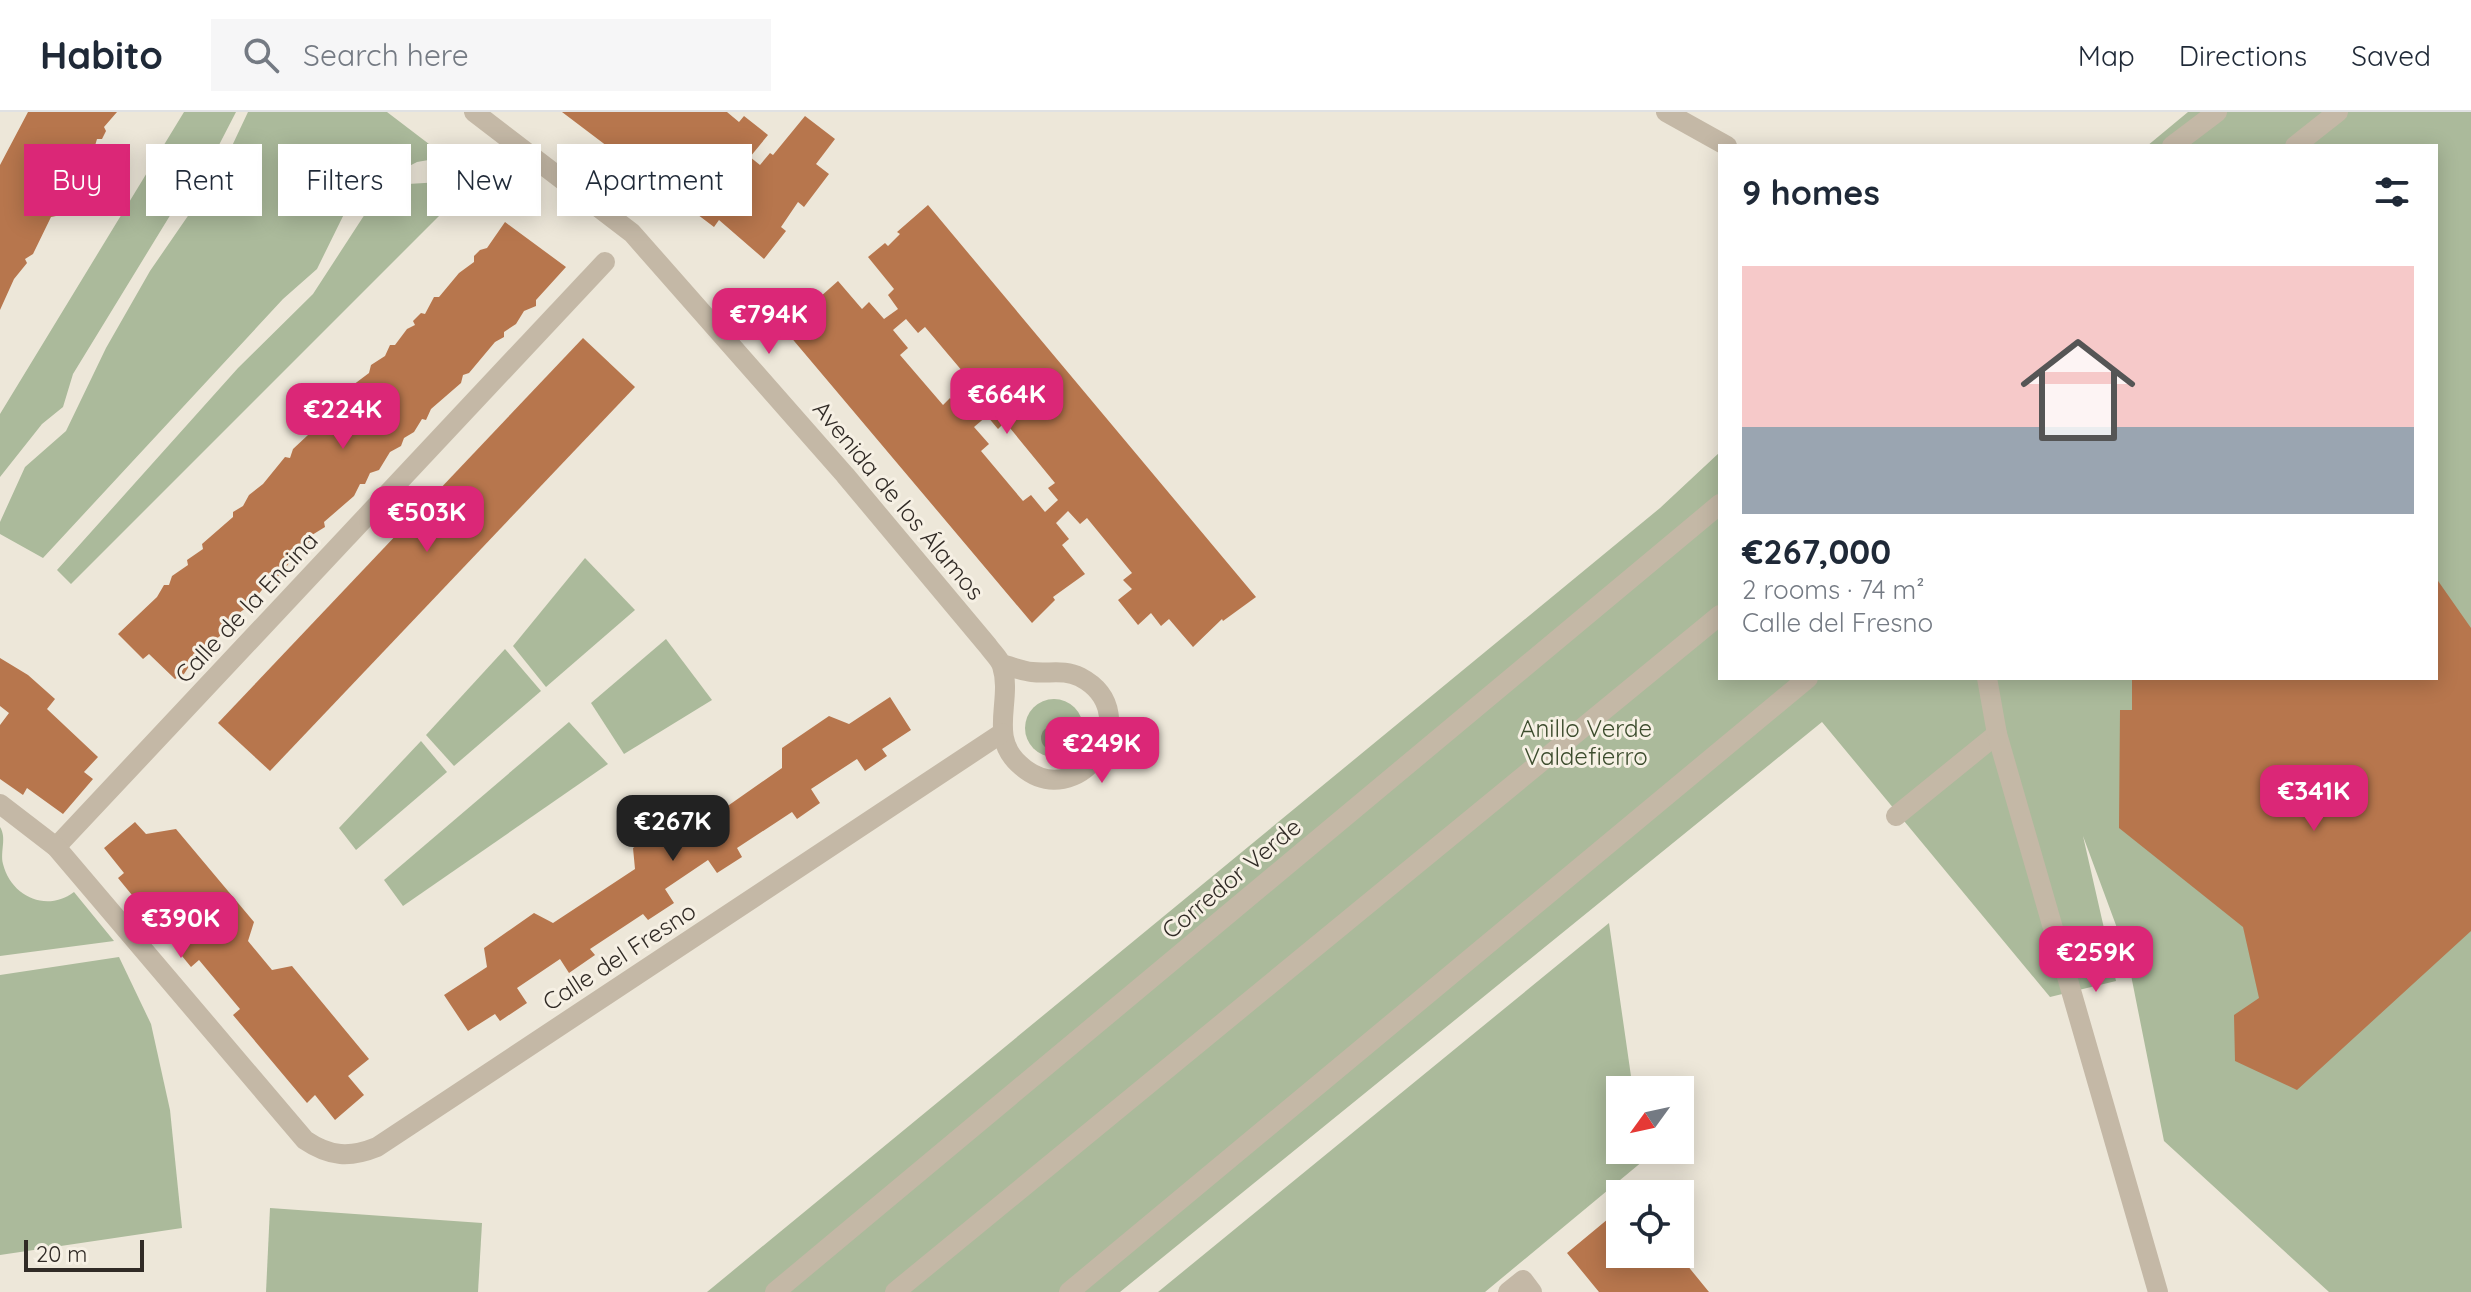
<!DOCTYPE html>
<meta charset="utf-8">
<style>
body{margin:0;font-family:Quicksand,sans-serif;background:#f6f6f7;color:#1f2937;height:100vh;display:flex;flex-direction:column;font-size:30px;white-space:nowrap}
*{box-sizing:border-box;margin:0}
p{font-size:26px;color:#747a83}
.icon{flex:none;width:44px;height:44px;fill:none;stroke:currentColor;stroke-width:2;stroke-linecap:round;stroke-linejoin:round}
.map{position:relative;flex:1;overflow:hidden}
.details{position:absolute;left:1718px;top:32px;width:720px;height:536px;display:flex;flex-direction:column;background:#fff;border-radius:0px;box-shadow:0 4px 20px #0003}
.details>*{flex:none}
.hud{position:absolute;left:24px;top:32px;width:760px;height:72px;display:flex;gap:16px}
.needle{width:52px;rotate:237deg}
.tools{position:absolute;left:1606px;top:964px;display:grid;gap:16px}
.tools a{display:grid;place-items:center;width:88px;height:88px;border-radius:0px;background:#fff;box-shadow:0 4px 20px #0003;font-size:40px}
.scale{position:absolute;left:24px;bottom:20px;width:120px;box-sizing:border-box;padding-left:8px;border:4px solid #312b26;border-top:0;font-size:22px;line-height:28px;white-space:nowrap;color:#312b26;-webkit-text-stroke:6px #f6f0e4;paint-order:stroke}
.price{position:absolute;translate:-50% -68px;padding:0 18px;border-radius:16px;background:#db2777;color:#fff;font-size:26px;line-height:52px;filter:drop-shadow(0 2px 4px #0008)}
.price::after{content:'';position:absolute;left:50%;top:48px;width:24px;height:18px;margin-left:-12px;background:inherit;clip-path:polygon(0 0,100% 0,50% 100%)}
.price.on{background:#222;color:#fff}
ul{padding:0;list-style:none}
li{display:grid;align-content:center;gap:16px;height:424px;padding:0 24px}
li span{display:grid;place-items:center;height:248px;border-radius:0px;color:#555}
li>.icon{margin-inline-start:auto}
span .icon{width:144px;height:144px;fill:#fffc;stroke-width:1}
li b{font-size:34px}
h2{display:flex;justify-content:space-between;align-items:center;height:96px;padding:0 24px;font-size:34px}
.tag{padding:0 28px;border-radius:0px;background:#fff;box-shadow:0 4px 20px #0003;font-size:28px;line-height:72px}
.tag.on{background:#db2777;color:#fff}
header{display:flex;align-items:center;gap:48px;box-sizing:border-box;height:112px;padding:0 40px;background:#fff;border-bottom:2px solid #e0e1e3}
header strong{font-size:38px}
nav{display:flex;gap:44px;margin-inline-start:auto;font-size:28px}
.search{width:560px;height:72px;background:#f6f6f7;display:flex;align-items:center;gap:20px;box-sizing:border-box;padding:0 28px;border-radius:0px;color:#747a83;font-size:30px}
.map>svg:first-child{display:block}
</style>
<header>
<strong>Habito</strong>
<div class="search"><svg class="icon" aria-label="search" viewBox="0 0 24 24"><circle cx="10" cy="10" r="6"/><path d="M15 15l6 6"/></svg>Search here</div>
<nav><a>Map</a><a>Directions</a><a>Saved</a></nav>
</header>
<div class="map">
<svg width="2471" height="1180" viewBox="0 0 2471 1180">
<rect width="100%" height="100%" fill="#ede7d9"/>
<g fill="#abba9b">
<path d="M 184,0 L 236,0 L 204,62 L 185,79 L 73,262 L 63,295 L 42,312 L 0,365 L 0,302 Z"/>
<path d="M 248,0 L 387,0 L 446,45 L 417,50 L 365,77 L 347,96 L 317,157 L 283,187 L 43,446 L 0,422 L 0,410 L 25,355 L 66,319 L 106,236 L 150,159 L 223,53 Z"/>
<path d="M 2188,0 L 2471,0 L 2471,1180 L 2329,1180 L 2164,1029 L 2127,843 L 2083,724 L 2116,869 L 2050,885 L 1822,610 L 1120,1180 L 707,1180 L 1660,396 L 1720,340 L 1720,566 L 2436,566 L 2436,34 L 2147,34 Z"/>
<path d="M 457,69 L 467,76 L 71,472 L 57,458 L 238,256 L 313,182 L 365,102 L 388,80 L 408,72 Z"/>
<path d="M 585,446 L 635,498 L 546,575 L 513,534 Z"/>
<path d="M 666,527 L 712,588 L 624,642 L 591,591 Z"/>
<path d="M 505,537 L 541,579 L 454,654 L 426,623 Z"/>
<circle cx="1054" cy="616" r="29"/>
<path d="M 569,610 L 608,652 L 403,794 L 384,768 Z"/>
<path d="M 421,629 L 447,660 L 356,738 L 339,716 Z"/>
<path d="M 0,715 C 7,726 0,739 3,752 C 11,784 46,801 74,780 L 114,829 L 0,844 Z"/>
<path d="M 1609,811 L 1633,978 L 1620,978 L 1620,1038 L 1642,1038 L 1643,1049 L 1485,1180 L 1158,1180 Z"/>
<path d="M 119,845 L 151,912 L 170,998 L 182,1116 L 0,1143 L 0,863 Z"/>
<path d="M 270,1096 L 482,1111 L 478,1180 L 266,1180 Z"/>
</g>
<g fill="#b7764d" fill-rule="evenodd">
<path d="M 28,0 L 117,0 L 104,15 L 106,19 L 102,27 L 97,27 L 92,44 L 85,48 L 78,66 L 70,72 L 72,77 L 63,85 L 56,104 L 51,105 L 33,142 L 25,147 L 27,151 L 14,167 L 0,198 L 0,53 Z"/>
<path d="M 562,0 L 727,0 L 739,10 L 744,4 L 768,23 L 750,45 L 760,53 L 770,41 L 773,43 L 805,4 L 835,27 L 816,52 L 829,62 L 804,95 L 798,90 L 781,115 L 786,119 L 764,147 L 719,108 L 714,115 Z"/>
<path d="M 928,93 L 1256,485 L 1223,509 L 1222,507 L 1193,535 L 1169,507 L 1161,514 L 1151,501 L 1138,513 L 1118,488 L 1132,477 L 1123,468 L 1132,461 L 1087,406 L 1080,412 L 1068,399 L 1056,411 L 1069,427 L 1062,433 L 1085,462 L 1053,485 L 1055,488 L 1032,511 L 784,217 L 822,188 L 820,185 L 838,169 L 862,197 L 869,190 L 884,207 L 898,197 L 888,183 L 894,177 L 868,145 L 885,131 L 888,134 L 900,122 L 897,120 ZM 906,207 L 918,221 L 925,215 L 974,273 L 969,279 L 979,293 L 965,304 L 950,286 L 943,293 L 900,243 L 908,236 L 893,218 ZM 987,304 L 998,317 L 1005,310 L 1055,371 L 1048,376 L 1058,388 L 1045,400 L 1031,383 L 1023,389 L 981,339 L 989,332 L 974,315 Z"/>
<path d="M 505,110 L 566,155 L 536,188 L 536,194 L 524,199 L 516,212 L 504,220 L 504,225 L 495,230 L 469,261 L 463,263 L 461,271 L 431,297 L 426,308 L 422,307 L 414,320 L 404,326 L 401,334 L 390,340 L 379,358 L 370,361 L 365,372 L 360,372 L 354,384 L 324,410 L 325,415 L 312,423 L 311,429 L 300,435 L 287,454 L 280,457 L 280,463 L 270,468 L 249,494 L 233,505 L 228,517 L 223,516 L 220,524 L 203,537 L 199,548 L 193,548 L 184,562 L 175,567 L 149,542 L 143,547 L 118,522 L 157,485 L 164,473 L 169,473 L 172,464 L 188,453 L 187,448 L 203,437 L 202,432 L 233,405 L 233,400 L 243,394 L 249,383 L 263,372 L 285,345 L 290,346 L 293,337 L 323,309 L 323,304 L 339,293 L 338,288 L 349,282 L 353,273 L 369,261 L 371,253 L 385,244 L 390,233 L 395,233 L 407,217 L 415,213 L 413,209 L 421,201 L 425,202 L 434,185 L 439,185 L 459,161 L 474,150 L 474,144 L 480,138 L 487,136 Z"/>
<path d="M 583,226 L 635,275 L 270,659 L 218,611 Z"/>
<path d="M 2436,466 L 2471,516 L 2471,819 L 2297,978 L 2235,949 L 2234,903 L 2259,886 L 2243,815 L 2119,716 L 2120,598 L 2132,598 L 2132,566 L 2436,566 Z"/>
<path d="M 0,546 L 28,563 L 55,587 L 47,597 L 98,645 L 84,660 L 93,667 L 63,702 L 27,676 L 23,683 L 0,667 L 0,613 L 9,601 L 0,594 Z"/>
<path d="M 890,585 L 911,618 L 882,637 L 887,644 L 865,659 L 857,647 L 811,677 L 820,691 L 797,707 L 792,700 L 737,736 L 742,745 L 717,761 L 708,748 L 665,777 L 674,791 L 648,808 L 643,802 L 590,837 L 595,843 L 569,861 L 560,847 L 517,876 L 527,891 L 500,909 L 495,902 L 468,919 L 444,883 L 487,855 L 484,836 L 534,801 L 553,811 L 635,757 L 633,736 L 681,703 L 702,712 L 782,656 L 782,636 L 829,604 L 849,612 Z"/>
<path d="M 135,710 L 146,722 L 176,717 L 254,810 L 248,829 L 272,858 L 292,854 L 369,947 L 348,964 L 364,983 L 335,1008 L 315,983 L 307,991 L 233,903 L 240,897 L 199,848 L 191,855 L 118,766 L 124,761 L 104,736 Z"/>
<path d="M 1620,1097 L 1620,1142 L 1678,1142 L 1709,1180 L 1599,1180 L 1567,1141 Z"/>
</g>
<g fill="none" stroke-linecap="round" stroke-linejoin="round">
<path stroke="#c4b8a6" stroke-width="20" d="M 1896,704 L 1997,622"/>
<g stroke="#c4b8a6" stroke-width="20">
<path d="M 2295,34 L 2338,0"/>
<path d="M 56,735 L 605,150"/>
<path d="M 895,1180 L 1720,503"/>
<path d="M 1508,1180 L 1523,1168 L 1532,1180"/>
</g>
<g stroke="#c4b8a6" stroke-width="20">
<path d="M 474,0 L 632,121 L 845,363 L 988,534 C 992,540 1000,547 1002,554 C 1013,588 988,624 1019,652 C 1077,707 1151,602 1080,565 C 1064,557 1049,562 1032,560 C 1022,559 1012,555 1002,552"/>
<path d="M 0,692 L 56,735 L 305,1028 C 330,1045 350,1046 377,1035 L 1002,621"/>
<path d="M 775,1180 L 1720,392"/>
<path d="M 1069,1180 L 1808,566"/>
</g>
<g stroke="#c4b8a6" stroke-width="20">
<path d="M 1666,0 L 1727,34"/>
<path d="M 2172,34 L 2217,0"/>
<path d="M 1987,566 L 1997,622 L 2158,1180"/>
</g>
</g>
<circle fill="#8c927a" cx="1053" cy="626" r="12"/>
<g text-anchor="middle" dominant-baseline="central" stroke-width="6" stroke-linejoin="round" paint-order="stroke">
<g font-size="24" fill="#312b26" stroke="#f6f0e4">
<text transform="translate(899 388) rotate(50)">Avenida de los Álamos</text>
<text transform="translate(246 495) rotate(-47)">Calle de la Encina</text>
<text transform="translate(1231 766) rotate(-40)">Corredor Verde</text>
<text transform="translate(619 844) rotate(-33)">Calle del Fresno</text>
</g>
<g font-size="24" fill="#3c4c2d" stroke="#f6f0e4">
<text x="1586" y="616">Anillo Verde<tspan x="1586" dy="28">Valdefierro</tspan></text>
</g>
</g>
</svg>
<div class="tools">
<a><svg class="needle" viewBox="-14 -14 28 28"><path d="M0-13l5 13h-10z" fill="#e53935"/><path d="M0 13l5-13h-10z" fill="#747a83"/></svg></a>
<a><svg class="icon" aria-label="locate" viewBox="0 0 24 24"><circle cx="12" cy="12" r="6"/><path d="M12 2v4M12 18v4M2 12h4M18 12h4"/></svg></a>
</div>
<div class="scale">20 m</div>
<b class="price" style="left:769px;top:244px">€794K</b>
<b class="price" style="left:1007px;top:324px">€664K</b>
<b class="price" style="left:343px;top:339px">€224K</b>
<b class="price" style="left:427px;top:442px">€503K</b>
<b class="price" style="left:1102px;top:673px">€249K</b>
<b class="price" style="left:2314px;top:721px">€341K</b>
<b class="price on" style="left:673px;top:751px">€267K</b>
<b class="price" style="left:181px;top:848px">€390K</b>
<b class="price" style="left:2096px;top:882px">€259K</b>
<div class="hud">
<a class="tag on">Buy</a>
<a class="tag">Rent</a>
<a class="tag">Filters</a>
<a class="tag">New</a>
<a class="tag">Apartment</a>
</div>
<section class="details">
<h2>9 homes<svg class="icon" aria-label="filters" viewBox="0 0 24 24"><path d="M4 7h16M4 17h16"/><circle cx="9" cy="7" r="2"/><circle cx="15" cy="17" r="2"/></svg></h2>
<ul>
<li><span style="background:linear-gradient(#f6c9c9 65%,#9aa5b1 0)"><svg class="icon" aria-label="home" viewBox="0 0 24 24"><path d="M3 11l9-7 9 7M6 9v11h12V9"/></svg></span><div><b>€267,000</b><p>2 rooms · 74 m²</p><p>Calle del Fresno</p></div></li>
</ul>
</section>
</div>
